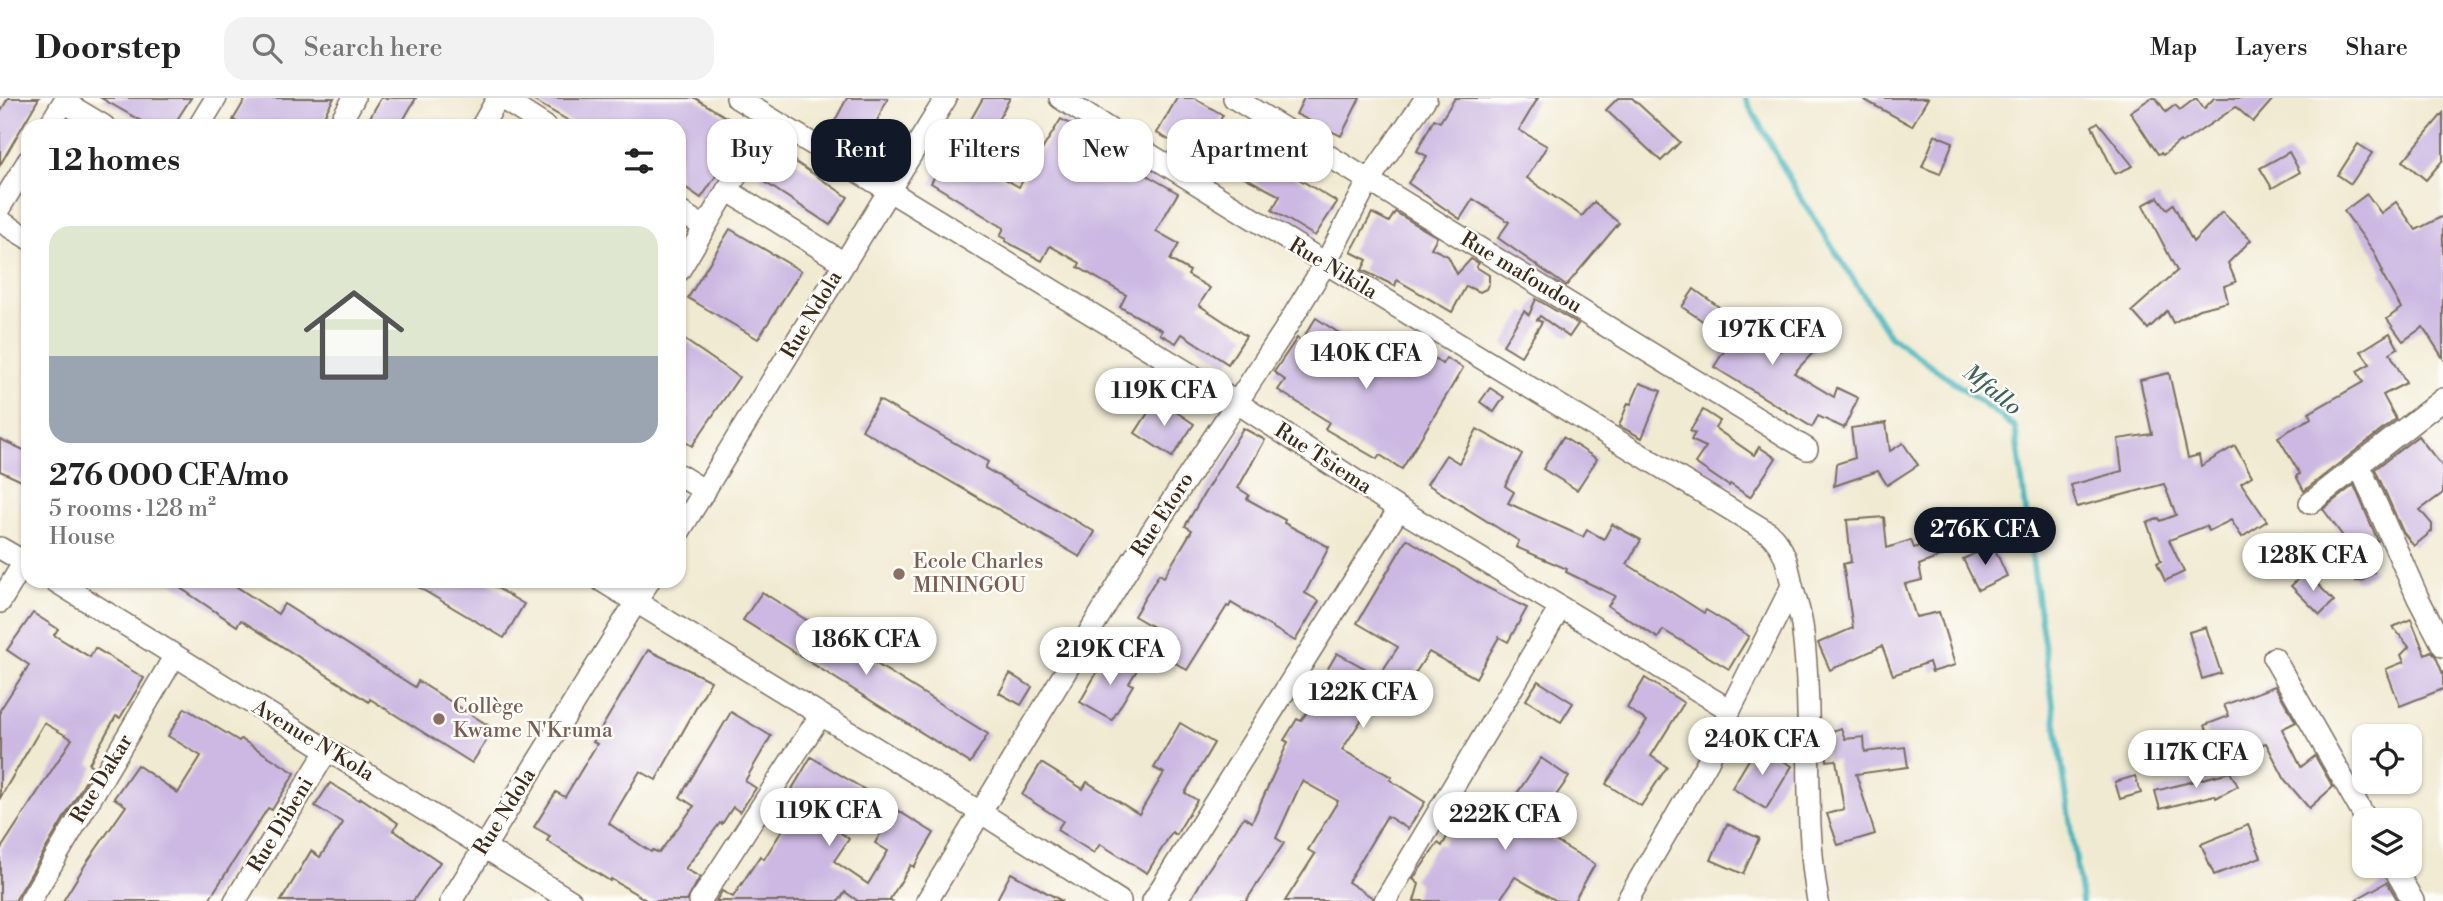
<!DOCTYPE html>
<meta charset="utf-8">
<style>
body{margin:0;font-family:"Libre Bodoni",serif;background:#f2f2f2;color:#222;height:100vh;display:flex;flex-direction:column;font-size:26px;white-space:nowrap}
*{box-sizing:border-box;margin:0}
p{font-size:23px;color:#767676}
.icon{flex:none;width:38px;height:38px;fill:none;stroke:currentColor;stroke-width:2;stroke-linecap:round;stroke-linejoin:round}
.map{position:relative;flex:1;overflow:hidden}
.details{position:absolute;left:21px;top:21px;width:665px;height:469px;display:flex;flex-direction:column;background:#fff;border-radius:21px;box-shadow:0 2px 5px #0004}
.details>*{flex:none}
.banner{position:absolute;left:707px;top:21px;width:665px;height:63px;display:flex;gap:14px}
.tools{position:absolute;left:2352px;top:626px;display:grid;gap:14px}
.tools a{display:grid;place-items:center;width:70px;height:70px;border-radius:14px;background:#fff;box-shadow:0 2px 5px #0004;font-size:35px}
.price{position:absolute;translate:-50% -60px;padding:0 16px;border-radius:24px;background:#fff;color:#222;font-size:23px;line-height:46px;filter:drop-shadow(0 2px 4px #0008)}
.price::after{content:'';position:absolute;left:50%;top:42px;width:21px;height:16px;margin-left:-10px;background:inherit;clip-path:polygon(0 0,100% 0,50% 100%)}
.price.current{background:#111827;color:#fff}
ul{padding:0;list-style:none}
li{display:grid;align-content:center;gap:14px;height:371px;padding:0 28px}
li span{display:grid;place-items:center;height:217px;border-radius:21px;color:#555}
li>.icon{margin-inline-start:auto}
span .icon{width:126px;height:126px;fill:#fffc;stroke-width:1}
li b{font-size:30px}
h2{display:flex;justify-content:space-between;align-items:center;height:84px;padding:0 28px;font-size:30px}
.chip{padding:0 24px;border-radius:21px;background:#fff;box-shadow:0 2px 5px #0004;font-size:24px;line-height:63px}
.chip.current{background:#111827;color:#fff}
header{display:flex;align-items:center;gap:42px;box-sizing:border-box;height:98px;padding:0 35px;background:#fff;border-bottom:2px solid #e0e0e0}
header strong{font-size:33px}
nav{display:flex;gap:38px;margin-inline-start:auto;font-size:24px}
.search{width:490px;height:63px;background:#f2f2f2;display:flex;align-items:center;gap:18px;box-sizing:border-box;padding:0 24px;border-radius:21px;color:#767676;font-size:26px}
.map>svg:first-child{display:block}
</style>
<header>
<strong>Doorstep</strong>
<div class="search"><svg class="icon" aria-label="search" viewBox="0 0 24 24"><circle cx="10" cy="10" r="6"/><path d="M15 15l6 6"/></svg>Search here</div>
<nav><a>Map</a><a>Layers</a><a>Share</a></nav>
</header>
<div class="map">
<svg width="2443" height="803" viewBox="0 0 2443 803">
<rect width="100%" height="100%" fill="#fdfcf7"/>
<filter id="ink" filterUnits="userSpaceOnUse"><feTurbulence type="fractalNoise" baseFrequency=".0143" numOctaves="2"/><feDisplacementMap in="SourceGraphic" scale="14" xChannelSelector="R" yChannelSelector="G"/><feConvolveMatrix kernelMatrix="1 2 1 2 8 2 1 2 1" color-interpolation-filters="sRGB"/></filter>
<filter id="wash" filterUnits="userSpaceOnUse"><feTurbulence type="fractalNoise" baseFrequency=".00686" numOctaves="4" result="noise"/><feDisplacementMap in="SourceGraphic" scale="28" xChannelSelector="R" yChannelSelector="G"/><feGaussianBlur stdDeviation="1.57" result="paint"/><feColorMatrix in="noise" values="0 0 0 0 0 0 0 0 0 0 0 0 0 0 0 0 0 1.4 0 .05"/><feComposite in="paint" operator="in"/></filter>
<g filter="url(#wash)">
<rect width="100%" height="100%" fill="#f1ead2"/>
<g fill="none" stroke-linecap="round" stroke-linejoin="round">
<path stroke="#45b5bc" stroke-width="6" d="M 1745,0 L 1797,94 L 1889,237 L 2015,329 L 2037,497 L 2082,803"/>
</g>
<g id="blocks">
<g fill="#ccb8e2">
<path d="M 8,0 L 39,0 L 0,67 L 0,15 Z"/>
<path d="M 101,0 L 191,0 L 173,28 L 150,28 Z"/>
<path d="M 246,0 L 334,0 L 325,16 L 328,18 L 325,28 L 244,28 L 233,22 Z"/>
<path d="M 381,0 L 416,0 L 400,28 L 365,28 Z"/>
<path d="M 529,0 L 695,0 L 747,32 L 701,100 L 679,85 L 679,28 L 578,28 Z"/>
<path d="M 847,0 L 888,0 L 873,31 L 887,39 L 875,59 L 829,34 Z"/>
<path d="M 983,0 L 1010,0 L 975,64 L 1019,89 L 1061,21 L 1121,54 L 1117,60 L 1178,95 L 1156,133 L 1179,146 L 1170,162 L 1190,173 L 1188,177 L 1210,190 L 1199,207 L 1246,238 L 1228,266 L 1182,236 L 1176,245 L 1160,236 L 1162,232 L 1120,209 L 1126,197 L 1078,169 L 1080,165 L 1050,148 L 1042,163 L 1005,143 L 1006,141 L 1000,138 L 1004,130 L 931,85 L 950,52 L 953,53 Z"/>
<path d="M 1177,0 L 1194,0 L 1223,17 L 1215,31 L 1276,63 L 1274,66 L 1337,104 L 1315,138 L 1272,112 L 1280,98 L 1201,56 L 1199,59 L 1157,35 Z"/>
<path d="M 1304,0 L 1360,0 L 1341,38 L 1296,16 Z"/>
<path d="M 1455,0 L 1538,0 L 1519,32 L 1547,48 L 1527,80 L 1582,118 L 1594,104 L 1619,125 L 1566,188 L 1498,140 L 1509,124 L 1473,101 L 1460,121 L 1408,85 L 1427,58 L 1417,53 L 1434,21 L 1440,24 Z"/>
<path d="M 1618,0 L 1632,0 L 1680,44 L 1661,63 L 1606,12 Z"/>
<path d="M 1861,0 L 1928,0 L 1912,28 Z"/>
<path d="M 2151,0 L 2156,0 L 2166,14 L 2175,7 L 2180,12 L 2196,0 L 2204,11 L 2214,0 L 2274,0 L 2253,24 L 2236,9 L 2182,45 L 2180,43 L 2163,57 L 2161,55 L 2158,56 L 2130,14 Z"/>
<path d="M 2443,15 L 2443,62 L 2426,82 L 2403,63 Z"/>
<path d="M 2098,24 L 2133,68 L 2115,76 L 2092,28 Z"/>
<path d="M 1935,37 L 1953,44 L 1940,76 L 1922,69 Z"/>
<path d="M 2358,46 L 2372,55 L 2351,86 L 2338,77 Z"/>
<path d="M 779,53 L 848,99 L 830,127 L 760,81 Z"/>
<path d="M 2289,54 L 2300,74 L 2272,90 L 2260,70 Z"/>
<path d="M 2367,96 L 2381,115 L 2396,104 L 2416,132 L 2443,118 L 2443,260 L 2423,229 L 2403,243 L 2387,221 L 2401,210 L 2381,175 L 2383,174 L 2374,154 L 2344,113 Z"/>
<path d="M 2158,99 L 2167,111 L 2173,106 L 2193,144 L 2222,114 L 2251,142 L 2228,165 L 2236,184 L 2224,188 L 2228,204 L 2199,211 L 2173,225 L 2167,213 L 2148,231 L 2132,213 L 2177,173 L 2143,107 Z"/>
<path d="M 1395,114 L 1437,139 L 1431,150 L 1448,158 L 1457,176 L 1471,161 L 1479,165 L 1476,169 L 1489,177 L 1489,185 L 1486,191 L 1480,194 L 1466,188 L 1452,214 L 1397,182 L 1395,188 L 1362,172 L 1367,162 L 1351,154 L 1372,115 L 1389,124 Z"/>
<path d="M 730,131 L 801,173 L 758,241 L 688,200 Z"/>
<path d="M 1694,191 L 1780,253 L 1800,231 L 1819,248 L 1794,275 L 1834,299 L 1837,290 L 1858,300 L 1844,330 L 1818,318 L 1812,329 L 1714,269 L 1731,242 L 1682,209 Z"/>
<path d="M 1536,201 L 1578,226 L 1569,239 L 1540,218 L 1537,222 L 1542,224 L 1521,258 L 1503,247 L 1524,213 L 1529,217 Z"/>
<path d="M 1316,220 L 1368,254 L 1376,239 L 1426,271 L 1434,260 L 1442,266 L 1446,260 L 1463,270 L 1402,371 L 1380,357 L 1377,361 L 1325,331 L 1329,324 L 1278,292 L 1285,282 L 1274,274 L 1297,240 L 1301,243 Z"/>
<path d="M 2390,235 L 2398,250 L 2390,255 L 2406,285 L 2383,297 L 2396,321 L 2304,393 L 2296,378 L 2300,376 L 2278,339 L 2311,320 L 2309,315 L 2363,284 L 2357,273 L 2370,266 L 2361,253 Z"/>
<path d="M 679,238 L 739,279 L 692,348 L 679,340 Z"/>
<path d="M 1142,270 L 1164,282 L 1149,307 L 1127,295 Z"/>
<path d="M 2169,275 L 2188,360 L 2199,357 L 2201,368 L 2235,348 L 2252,378 L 2241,385 L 2267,423 L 2242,439 L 2231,422 L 2209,433 L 2206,428 L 2169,442 L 2184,474 L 2165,483 L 2157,465 L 2161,463 L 2147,425 L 2159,420 L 2160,423 L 2176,417 L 2164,386 L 2077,409 L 2071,387 L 2122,373 L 2118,341 L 2152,336 L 2140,282 Z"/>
<path d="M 1640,285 L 1661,293 L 1642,340 L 1619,328 L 1628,305 L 1631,306 Z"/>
<path d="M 1490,290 L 1504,299 L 1494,314 L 1480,304 Z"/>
<path d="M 1157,301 L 1194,326 L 1172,359 L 1135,335 Z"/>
<path d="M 879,302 L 988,364 L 985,370 L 1095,434 L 1080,459 L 862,332 Z"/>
<path d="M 1703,312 L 1720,323 L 1715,330 L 1754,357 L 1759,349 L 1776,360 L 1750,399 L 1730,386 L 1729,388 L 1695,365 L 1706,349 L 1691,342 L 1695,335 L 1690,333 Z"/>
<path d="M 1886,325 L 1890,353 L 1903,345 L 1918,367 L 1887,387 L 1878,373 L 1834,388 L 1836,366 L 1855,360 L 1851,330 Z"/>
<path d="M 1243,330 L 1265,342 L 1238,390 L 1249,397 L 1247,401 L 1285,422 L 1284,425 L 1329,449 L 1305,495 L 1319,503 L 1295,543 L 1231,505 L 1229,509 L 1227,508 L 1187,572 L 1164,558 L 1174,541 L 1134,518 L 1159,476 L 1164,479 L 1192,432 L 1185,428 Z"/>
<path d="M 1477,331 L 1522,356 L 1505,388 L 1514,394 L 1508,405 L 1583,439 L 1587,432 L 1604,441 L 1612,426 L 1641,442 L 1627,466 L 1704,515 L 1706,512 L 1749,538 L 1729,571 L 1663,532 L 1658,540 L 1608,508 L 1615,498 L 1566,474 L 1567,471 L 1516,449 L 1519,443 L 1427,386 L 1446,357 L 1459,365 Z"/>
<path d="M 2418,338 L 2443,369 L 2443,395 L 2420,412 L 2432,426 L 2432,433 L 2414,448 L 2403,434 L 2375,371 Z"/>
<path d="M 1563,339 L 1597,361 L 1577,392 L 1543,371 Z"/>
<path d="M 0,341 L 28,354 L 28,386 L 0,373 Z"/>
<path d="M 2354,387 L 2378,443 L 2358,454 L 2374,474 L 2362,483 L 2356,483 L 2328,448 L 2342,437 L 2323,411 Z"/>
<path d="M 1884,419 L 1887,450 L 1911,442 L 1914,450 L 1954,434 L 1960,451 L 1919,467 L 1922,482 L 1905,486 L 1916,519 L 1939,514 L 1955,567 L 1932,574 L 1929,564 L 1893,577 L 1882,548 L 1830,572 L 1818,545 L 1853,530 L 1843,466 L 1851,464 L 1847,422 Z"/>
<path d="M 1407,441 L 1484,488 L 1527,510 L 1508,544 L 1499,539 L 1476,580 L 1429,554 L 1391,612 L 1375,601 L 1342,652 L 1392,679 L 1390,682 L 1425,704 L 1408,731 L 1387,718 L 1348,784 L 1373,800 L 1372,803 L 1285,803 L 1315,756 L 1308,752 L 1338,703 L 1302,683 L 1276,740 L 1284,745 L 1246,803 L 1190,803 L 1208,772 L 1244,719 L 1252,724 L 1288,644 L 1284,642 L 1297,621 L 1301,623 L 1331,577 L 1326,574 L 1337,555 L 1379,578 L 1398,549 L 1357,525 Z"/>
<path d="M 1993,447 L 2007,478 L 1978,492 L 1963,461 Z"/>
<path d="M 2306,474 L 2334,503 L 2320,517 L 2291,488 Z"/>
<path d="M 170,483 L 228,483 L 278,516 L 284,506 L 415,589 L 418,583 L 494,631 L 472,665 L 370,601 L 369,604 L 241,522 L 237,528 Z"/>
<path d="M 408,483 L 485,483 L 524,506 L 504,540 Z"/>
<path d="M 762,494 L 988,636 L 970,665 L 743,522 Z"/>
<path d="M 33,515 L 58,531 L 54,537 L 90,559 L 95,550 L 144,580 L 120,620 L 116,618 L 89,666 L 94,669 L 15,803 L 0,803 L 0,752 L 72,641 L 44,625 L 0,700 L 0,612 L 29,567 L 7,552 Z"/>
<path d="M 2411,521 L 2425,556 L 2431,553 L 2436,559 L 2443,576 L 2443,591 L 2400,608 L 2386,571 L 2404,564 L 2401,557 L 2409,549 L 2393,529 Z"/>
<path d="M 2206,529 L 2221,575 L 2202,581 L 2189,534 Z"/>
<path d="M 648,552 L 711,583 L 656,682 L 640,673 L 609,725 L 611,727 L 651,754 L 653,752 L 659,755 L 694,708 L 680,699 L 731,614 L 771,638 L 745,683 L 756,690 L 740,714 L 733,709 L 722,726 L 720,725 L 685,771 L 700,779 L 687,803 L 648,803 L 611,781 L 610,783 L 547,743 L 550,738 L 534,729 L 556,694 L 565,699 L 597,646 L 593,644 Z"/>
<path d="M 1112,554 L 1138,570 L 1129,585 L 1133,587 L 1112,622 L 1080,604 L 1100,569 L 1103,570 Z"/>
<path d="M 1010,576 L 1032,589 L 1021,607 L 999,595 Z"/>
<path d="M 1645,580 L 1684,605 L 1651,658 L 1667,669 L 1641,708 L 1606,686 L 1647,623 L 1627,610 Z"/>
<path d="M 1538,583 L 1573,605 L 1561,624 L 1526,602 Z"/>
<path d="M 2275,588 L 2296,624 L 2282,631 L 2301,669 L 2315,658 L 2333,689 L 2309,710 L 2285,682 L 2266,645 L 2217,661 L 2205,627 L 2229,618 L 2224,607 Z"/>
<path d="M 185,610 L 239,643 L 241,641 L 295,675 L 272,712 L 268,710 L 208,803 L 63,803 L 85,767 L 126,708 L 114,700 L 137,667 L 178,695 L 201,658 L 168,638 Z"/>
<path d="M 1180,625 L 1214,645 L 1185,695 L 1197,702 L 1176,737 L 1172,734 L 1147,775 L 1100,746 L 1094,755 L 1057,732 L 1063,723 L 1022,697 L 1041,665 L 1083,691 L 1087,684 L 1139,716 L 1164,675 L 1154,670 Z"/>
<path d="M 1841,630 L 1845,641 L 1864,639 L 1865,654 L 1905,649 L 1908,669 L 1856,676 L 1875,736 L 1838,747 L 1827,716 L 1844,711 L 1836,662 L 1827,663 L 1825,643 L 1833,642 L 1832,633 Z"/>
<path d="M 1757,648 L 1792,668 L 1766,711 L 1732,690 Z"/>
<path d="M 811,659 L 867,693 L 841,735 L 849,741 L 834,763 L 868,786 L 888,753 L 875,745 L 895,711 L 934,735 L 914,769 L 911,767 L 890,801 L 892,803 L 858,803 L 845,794 L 839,803 L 716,803 L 722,793 L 733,799 L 760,758 L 764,761 L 804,698 L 792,691 Z"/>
<path d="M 1541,660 L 1569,679 L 1533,730 L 1595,766 L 1574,803 L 1557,803 L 1515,779 L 1499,803 L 1414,803 L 1419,786 L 1413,781 L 1438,745 L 1442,748 L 1463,710 L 1495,728 Z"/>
<path d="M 2230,674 L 2238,688 L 2216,700 L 2215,697 L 2160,711 L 2155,693 Z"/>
<path d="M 2135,678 L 2141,695 L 2120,701 L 2115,684 Z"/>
<path d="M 330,685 L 359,702 L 361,700 L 398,725 L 393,732 L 440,764 L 413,803 L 281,803 L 311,753 L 320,759 L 343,725 L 315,708 Z"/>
<path d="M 1727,726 L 1759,740 L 1743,776 L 1711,762 Z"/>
<path d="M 2248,727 L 2261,759 L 2214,777 L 2201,746 Z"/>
<path d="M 1011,775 L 1062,803 L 996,803 Z"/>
<path d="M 2387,784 L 2398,803 L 2353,803 Z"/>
</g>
</g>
</g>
<g filter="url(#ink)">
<use href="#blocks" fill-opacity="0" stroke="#7b6d5d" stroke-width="2"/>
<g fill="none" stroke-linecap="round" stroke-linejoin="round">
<g stroke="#7b6d5d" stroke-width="24">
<g id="street">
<path d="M 501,0 L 545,28"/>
<path d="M 737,0 L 1236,304 L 1399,411 L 1730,612"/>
<path d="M 1060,0 C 1294,149 1533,290 1769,435 C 1785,450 1788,467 1792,488 L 1730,612 L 1708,663 L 1627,803"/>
<path d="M 1234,0 L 1807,351"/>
<path d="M 64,4 L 104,28"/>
<path d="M 49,28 L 66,0"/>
<path d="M 199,28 L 216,0"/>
<path d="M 338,28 L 354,0"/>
<path d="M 482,28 L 498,0"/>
<path d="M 727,92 L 844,165"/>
<path d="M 0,109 L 28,63"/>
<path d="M 679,113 L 704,129"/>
<path d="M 0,123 L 28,140"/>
<path d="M 679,173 L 727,92 L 773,22"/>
<path d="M 2359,367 L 2418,500 L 2443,548"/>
<path d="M 679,377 L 705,393"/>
<path d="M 2310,405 L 2443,301"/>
<path d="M 679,434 L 946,0"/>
<path d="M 0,450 L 28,466"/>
<path d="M 55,483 L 571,803"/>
<path d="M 602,483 L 980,714 L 1120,803"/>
<path d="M 1792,488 C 1796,503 1802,519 1803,535 C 1814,624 1802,714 1818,803"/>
<path d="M 0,504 L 24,464"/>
<path d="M 2274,560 L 2367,723"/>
<path d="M 2393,768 L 2413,803"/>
<path d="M 30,803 L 174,559"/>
<path d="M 235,803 L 328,651"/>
<path d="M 451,803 L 649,483"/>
<path d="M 700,803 L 820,618"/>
<path d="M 927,803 L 1133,462 L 1284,233 L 1325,166 L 1369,82 L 1426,0"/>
<path d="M 1153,803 L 1399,411"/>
<path d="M 1385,803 L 1560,510"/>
</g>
</g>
<use href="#street" stroke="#fff" stroke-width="21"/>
</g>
</g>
<g fill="#8d6e63" stroke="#fdfcf7" stroke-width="2.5">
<circle cx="899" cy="476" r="7"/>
<circle cx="439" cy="621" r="7"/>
</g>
<g text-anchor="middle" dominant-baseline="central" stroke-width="5" stroke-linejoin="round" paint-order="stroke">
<g font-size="21" fill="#3b2a1e" stroke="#fdfcf7">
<text transform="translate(1333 171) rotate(31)">Rue Nikila</text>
<text transform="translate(1521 175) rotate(31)">Rue mafoudou</text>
<text transform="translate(812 217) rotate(-59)">Rue Ndola</text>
<text transform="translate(1323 361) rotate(33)">Rue Tsiema</text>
<text transform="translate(1163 417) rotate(-57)">Rue Etoro</text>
<text transform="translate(313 643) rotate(31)">Avenue N'Kola</text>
<text transform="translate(102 681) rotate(-59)">Rue Dakar</text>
<text transform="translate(505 714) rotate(-58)">Rue Ndola</text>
<text transform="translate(281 727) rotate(-59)">Rue Dibeni</text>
</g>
<g font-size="21" fill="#785e54" stroke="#fdfcf7" text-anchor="start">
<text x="913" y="464">Ecole Charles<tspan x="913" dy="24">MININGOU</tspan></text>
<text x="453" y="609">Collège<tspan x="453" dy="24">Kwame N'Kruma</tspan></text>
</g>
<g font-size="23" font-style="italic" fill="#3f625d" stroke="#fdfcf7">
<text transform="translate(1992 292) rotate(38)">Mfallo</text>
</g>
</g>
</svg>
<div class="tools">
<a><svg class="icon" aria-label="locate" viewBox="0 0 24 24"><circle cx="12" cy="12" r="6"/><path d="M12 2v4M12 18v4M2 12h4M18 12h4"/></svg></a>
<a><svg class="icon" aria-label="layers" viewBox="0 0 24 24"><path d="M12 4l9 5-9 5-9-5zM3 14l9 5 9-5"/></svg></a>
</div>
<b class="price" style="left:1772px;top:269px">197K CFA</b>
<b class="price" style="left:1366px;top:293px">140K CFA</b>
<b class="price" style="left:1164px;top:330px">119K CFA</b>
<b class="price current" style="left:1985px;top:469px">276K CFA</b>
<b class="price" style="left:2313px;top:495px">128K CFA</b>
<b class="price" style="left:866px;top:579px">186K CFA</b>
<b class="price" style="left:1110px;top:589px">219K CFA</b>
<b class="price" style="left:1363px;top:632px">122K CFA</b>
<b class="price" style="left:1762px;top:679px">240K CFA</b>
<b class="price" style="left:2196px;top:692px">117K CFA</b>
<b class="price" style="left:829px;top:750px">119K CFA</b>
<b class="price" style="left:1505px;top:754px">222K CFA</b>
<div class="banner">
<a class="chip">Buy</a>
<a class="chip current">Rent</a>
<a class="chip">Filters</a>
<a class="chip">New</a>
<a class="chip">Apartment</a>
</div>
<section class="details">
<h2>12 homes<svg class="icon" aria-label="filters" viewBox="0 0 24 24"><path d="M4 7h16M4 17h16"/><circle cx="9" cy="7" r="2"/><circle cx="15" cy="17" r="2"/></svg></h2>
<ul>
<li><span style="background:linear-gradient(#dfe7d0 60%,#9aa5b1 0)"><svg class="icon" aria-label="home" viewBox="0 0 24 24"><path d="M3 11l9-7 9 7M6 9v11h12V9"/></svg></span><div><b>276 000 CFA/mo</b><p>5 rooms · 128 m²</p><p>House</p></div></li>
</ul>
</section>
</div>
